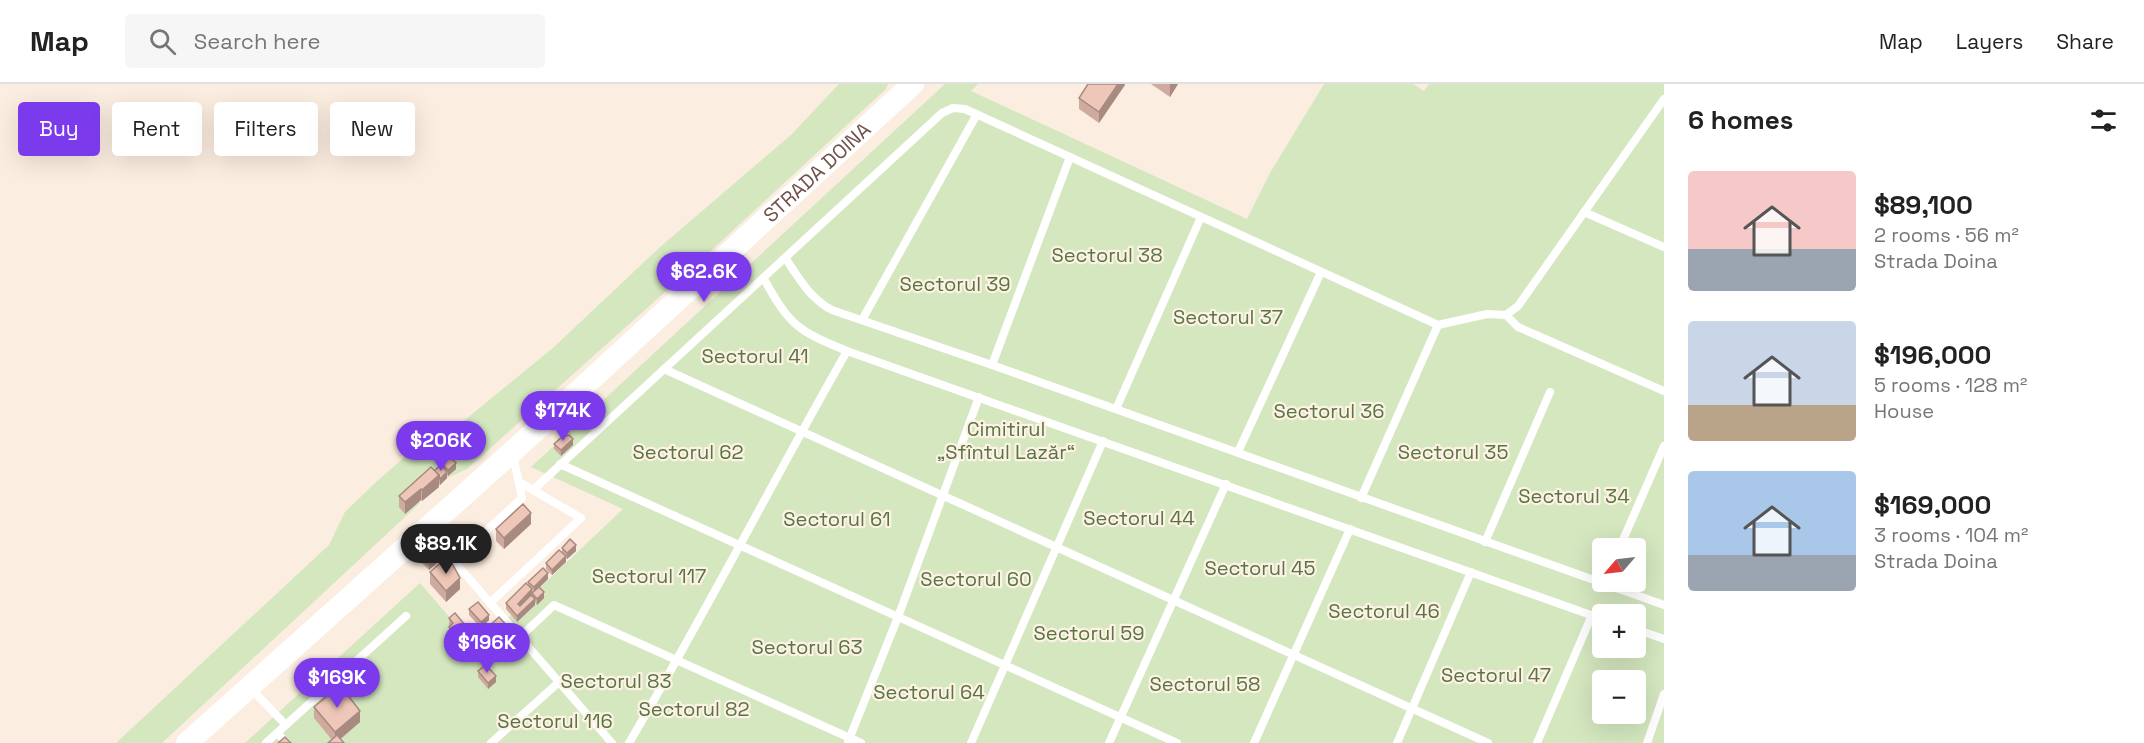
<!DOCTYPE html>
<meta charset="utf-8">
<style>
body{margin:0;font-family:"Space Grotesk",sans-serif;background:#f6f6f6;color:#222;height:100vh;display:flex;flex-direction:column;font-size:22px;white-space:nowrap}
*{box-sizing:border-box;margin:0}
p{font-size:20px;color:#767676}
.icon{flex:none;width:33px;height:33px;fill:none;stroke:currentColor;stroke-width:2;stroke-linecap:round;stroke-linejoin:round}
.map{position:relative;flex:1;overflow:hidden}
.drawer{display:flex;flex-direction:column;background:#fff;width:480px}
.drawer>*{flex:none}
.top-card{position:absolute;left:18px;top:18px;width:570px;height:54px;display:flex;gap:12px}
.needle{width:39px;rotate:242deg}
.fabs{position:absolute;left:1592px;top:454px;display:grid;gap:12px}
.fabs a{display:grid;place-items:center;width:54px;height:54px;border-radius:6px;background:#fff;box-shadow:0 6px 24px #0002;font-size:30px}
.price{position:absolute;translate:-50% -51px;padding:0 14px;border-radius:21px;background:#7c3aed;color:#fff;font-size:20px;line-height:39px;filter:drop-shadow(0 2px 3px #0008)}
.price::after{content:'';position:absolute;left:50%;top:36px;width:18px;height:14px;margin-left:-9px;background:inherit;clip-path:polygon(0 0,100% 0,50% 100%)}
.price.on{background:#222;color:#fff}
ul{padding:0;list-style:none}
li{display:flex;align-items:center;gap:18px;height:150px;padding:0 24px}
li span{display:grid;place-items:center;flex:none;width:168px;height:120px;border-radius:6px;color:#555}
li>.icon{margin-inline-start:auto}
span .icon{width:72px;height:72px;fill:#fffc;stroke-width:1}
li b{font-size:26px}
h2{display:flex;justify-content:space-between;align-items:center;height:72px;padding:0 24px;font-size:26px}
.pill{padding:0 21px;border-radius:6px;background:#fff;box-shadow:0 6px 24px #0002;font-size:21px;line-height:54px}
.pill.on{background:#7c3aed;color:#fff}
header{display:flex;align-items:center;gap:36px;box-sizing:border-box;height:84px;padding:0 30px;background:#fff;border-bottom:2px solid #e0e0e0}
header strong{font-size:28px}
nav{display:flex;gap:33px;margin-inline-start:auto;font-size:21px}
.search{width:420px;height:54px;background:#f6f6f6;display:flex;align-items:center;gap:15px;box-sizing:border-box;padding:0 21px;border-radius:6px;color:#767676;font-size:22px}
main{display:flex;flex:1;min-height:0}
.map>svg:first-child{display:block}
</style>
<header>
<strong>Map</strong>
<div class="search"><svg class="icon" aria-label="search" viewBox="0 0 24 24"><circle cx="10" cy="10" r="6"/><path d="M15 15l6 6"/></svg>Search here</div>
<nav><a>Map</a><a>Layers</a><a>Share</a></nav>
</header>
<main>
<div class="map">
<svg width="1664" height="659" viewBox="0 0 1664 659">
<rect width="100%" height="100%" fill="#fbeddf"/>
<g fill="#d4e7bf" fill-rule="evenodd">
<path d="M 839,0 L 888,0 L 886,5 L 702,175 L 467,385 L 447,394 L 438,402 L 413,410 L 420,419 L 162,659 L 116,659 L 329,461 L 345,428 L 375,399 L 407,371 L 454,345 L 554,263 L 659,164 L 791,51 Z"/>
<path d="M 945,0 L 978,0 L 971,7 L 1247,135 L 1270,89 L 1324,0 L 1413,0 L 1424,7 L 1429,0 L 1664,0 L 1664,659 L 245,659 L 420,499 L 476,564 L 623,425 L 531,383 ZM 1602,465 L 1635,465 L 1635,498 L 1602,498 ZM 1602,531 L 1635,531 L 1635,564 L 1602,564 ZM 1602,597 L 1635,597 L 1635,630 L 1602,630 Z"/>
</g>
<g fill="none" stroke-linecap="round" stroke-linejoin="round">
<g stroke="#fff" stroke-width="8">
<path d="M 1584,128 L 1664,163"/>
<path d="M 786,175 C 799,195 811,215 832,226 L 992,281 L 1664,521"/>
<path d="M 764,195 C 790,242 798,247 847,267 L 1602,535"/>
<path d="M 1506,231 L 1518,243 L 1664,307"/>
<path d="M 862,236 L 977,30"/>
<path d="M 992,281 L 1070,73"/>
<path d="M 664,285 L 1488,659"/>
<path d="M 1116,325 L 1201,133"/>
<path d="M 1238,368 L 1321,188"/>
<path d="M 560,380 L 1177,659"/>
<path d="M 533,406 L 942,29 L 953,24 L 965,25 L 1438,241 L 1487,230 L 1506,231 L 1518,222 L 1664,15"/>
<path d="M 1361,414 L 1438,241"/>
<path d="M 426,445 L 612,659"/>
<path d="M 429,446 L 470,462 L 522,414 L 513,371"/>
<path d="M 1485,458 L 1550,308"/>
<path d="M 1619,465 L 1664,362"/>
<path d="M 490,519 L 581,434 L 519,398"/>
<path d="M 1635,545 L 1664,555"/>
<path d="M 519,554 L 554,521 L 861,659"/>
<path d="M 251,605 L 286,641"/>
<path d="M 848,658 L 898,533 L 979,313"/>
<path d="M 266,659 L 277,649"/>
<path d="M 287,659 L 277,649 L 406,532"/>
<path d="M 491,659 L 559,598"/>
<path d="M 629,659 C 705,530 773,397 847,267"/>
<path d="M 971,659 L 1103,357"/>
<path d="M 1109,659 L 1226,400"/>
<path d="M 1254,659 L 1350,445"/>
<path d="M 1397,659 L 1471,488"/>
<path d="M 1537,659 L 1592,531"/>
<path d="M 1647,659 L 1664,610"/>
</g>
<path stroke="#fff" stroke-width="22" id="s1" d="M 187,659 L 512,368 L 913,0"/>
</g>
<g fill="#ceab9e">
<path d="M 1125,0 L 1099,39 L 1079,25 L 1079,14 Z"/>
<path d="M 1151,0 L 1178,0 L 1170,13 Z"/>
<path d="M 554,360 L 573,361 L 561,372 L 554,365 Z"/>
<path d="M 442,380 L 456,385 L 448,392 L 447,391 L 447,394 L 440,401 L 439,400 L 439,403 L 422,417 L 421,416 L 405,430 L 399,423 L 399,412 L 434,387 L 442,383 Z"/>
<path d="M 531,440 L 504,465 L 496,457 L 496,445 Z"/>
<path d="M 562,464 L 576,467 L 567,475 L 566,474 L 566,478 L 552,491 L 546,485 L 546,479 L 562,468 Z"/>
<path d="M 420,472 L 436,480 L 429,486 L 420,477 Z"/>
<path d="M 430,488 L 460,505 L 446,518 L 430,500 Z"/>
<path d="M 548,495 L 539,503 L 544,514 L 537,521 L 535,518 L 535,521 L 517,538 L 506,525 L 506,519 L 528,501 L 528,498 Z"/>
<path d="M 469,525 L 489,536 L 481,544 L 469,531 Z"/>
<path d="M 449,534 L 476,554 L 511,558 L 486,581 L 473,566 L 465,573 L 449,554 Z"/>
<path d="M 478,587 L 496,598 L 488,605 L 478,593 Z"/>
<path d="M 314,623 L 360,638 L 341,655 L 332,656 L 314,634 Z"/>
</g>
<g fill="#a78b81">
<path d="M 1118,0 L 1125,0 L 1125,1 L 1099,39 L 1099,28 Z"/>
<path d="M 1170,0 L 1178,0 L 1170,13 Z"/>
<path d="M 573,355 L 573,361 L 561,372 L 561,366 Z"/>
<path d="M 456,379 L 456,385 L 448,392 L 448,386 Z"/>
<path d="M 447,388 L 447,394 L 440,401 L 440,395 Z"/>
<path d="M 439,391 L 439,403 L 422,417 L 422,406 Z"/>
<path d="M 421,405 L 421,416 L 405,430 L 405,418 Z"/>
<path d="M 531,429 L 531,440 L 504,465 L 504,454 Z"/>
<path d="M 576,461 L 576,467 L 567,475 L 567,469 Z"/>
<path d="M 566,472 L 566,478 L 552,491 L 552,486 Z"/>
<path d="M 436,474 L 436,480 L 429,486 L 429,481 Z"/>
<path d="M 548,489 L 548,495 L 534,509 L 534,503 Z"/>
<path d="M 460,494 L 460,505 L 446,518 L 446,507 Z"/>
<path d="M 532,505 L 532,512 L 518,526 L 518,520 Z"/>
<path d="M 544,508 L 544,514 L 537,521 L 537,515 Z"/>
<path d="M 535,515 L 535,521 L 517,538 L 517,532 Z"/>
<path d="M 489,531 L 489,536 L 481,544 L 481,538 Z"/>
<path d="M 511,546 L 511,558 L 486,581 L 486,569 Z"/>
<path d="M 473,555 L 473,566 L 465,573 L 465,562 Z"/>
<path d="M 496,592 L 496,598 L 488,605 L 488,599 Z"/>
<path d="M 360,627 L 360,638 L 335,659 L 335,648 Z"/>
</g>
<g fill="#efc7b8" stroke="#a78b81" stroke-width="1.5">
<path d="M 1088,0 L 1118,0 L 1099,28 L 1079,14 Z"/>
<path d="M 569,351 L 573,355 L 561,366 L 554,360 L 562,353 Z"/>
<path d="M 450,373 L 456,379 L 448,386 L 442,380 Z"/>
<path d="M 441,381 L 447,388 L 440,395 L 439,391 L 434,387 Z"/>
<path d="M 431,383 L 439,391 L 422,406 L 421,405 L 405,418 L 399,412 Z"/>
<path d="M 523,420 L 531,429 L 504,454 L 496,445 Z"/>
<path d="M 570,455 L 576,461 L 567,469 L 562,464 Z"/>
<path d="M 428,465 L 436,474 L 429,481 L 420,472 Z"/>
<path d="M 559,466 L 566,472 L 552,486 L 546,479 Z"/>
<path d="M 444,476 L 453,481 L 460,494 L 446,507 L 430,488 Z"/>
<path d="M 543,484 L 548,489 L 534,503 L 528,498 Z"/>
<path d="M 526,499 L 532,505 L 518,520 L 520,522 L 531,511 L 535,515 L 517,532 L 506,519 Z"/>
<path d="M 539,503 L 544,508 L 537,515 L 532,509 Z"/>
<path d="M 478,518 L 489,531 L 481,538 L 469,525 Z"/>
<path d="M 455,529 L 476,554 L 499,533 L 511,546 L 486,569 L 473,555 L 465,562 L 449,543 L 453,539 L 449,534 Z"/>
<path d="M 486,581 L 496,592 L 488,599 L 478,587 Z"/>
<path d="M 340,601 L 360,627 L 335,648 L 314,623 Z"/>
<path d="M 337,651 L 344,659 L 328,659 Z"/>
<path d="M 285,653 L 291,659 L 278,659 Z"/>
</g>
<g text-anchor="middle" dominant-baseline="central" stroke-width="4.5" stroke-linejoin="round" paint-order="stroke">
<g font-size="20" fill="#705148" stroke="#fef1e5">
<text stroke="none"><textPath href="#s1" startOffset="850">STRADA DOINA</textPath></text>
</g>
<g font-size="20" fill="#577641" stroke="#fef1e5">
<text x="1107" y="171">Sectorul 38</text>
<text x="955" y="200">Sectorul 39</text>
<text x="1228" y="233">Sectorul 37</text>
<text x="755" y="272">Sectorul 41</text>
<text x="1329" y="327">Sectorul 36</text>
<text x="1006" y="345">Cimitirul<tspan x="1006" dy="23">„Sfîntul Lazăr“</tspan></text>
<text x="688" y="368">Sectorul 62</text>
<text x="1453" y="368">Sectorul 35</text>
<text x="1574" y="412">Sectorul 34</text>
<text x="1139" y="434">Sectorul 44</text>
<text x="837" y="435">Sectorul 61</text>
<text x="1260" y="484">Sectorul 45</text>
<text x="649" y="492">Sectorul 117</text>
<text x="976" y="495">Sectorul 60</text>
<text x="1384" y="527">Sectorul 46</text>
<text x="1089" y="549">Sectorul 59</text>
<text x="807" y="563">Sectorul 63</text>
<text x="1496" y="591">Sectorul 47</text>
<text x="616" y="597">Sectorul 83</text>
<text x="1205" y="600">Sectorul 58</text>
<text x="929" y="608">Sectorul 64</text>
<text x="694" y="625">Sectorul 82</text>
<text x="555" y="637">Sectorul 116</text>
</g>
</g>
</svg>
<div class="fabs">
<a><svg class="needle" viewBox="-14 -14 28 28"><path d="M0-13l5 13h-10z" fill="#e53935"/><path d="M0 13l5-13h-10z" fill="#767676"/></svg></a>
<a>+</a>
<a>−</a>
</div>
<b class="price" style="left:704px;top:219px">$62.6K</b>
<b class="price" style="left:563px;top:358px">$174K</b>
<b class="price" style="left:441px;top:388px">$206K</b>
<b class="price on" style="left:446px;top:491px">$89.1K</b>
<b class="price" style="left:487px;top:590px">$196K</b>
<b class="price" style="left:337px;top:625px">$169K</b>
<div class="top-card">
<a class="pill on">Buy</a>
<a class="pill">Rent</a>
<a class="pill">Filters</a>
<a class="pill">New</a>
</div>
</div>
<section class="drawer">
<h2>6 homes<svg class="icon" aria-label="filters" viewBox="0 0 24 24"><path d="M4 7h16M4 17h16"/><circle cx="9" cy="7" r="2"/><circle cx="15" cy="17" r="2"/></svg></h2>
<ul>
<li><span style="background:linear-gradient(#f6c9c9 65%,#9aa5b1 0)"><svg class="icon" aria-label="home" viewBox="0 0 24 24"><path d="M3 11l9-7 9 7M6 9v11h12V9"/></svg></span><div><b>$89,100</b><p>2 rooms · 56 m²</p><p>Strada Doina</p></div></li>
<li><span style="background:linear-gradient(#c9d6e8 70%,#b9a48a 0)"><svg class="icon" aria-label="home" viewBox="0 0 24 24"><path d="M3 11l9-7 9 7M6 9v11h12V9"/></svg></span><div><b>$196,000</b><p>5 rooms · 128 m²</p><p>House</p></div></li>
<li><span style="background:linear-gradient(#a9c7e8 70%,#9aa5b1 0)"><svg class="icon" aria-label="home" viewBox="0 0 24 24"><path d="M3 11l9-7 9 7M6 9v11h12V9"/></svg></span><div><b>$169,000</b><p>3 rooms · 104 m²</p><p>Strada Doina</p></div></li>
</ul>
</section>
</main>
